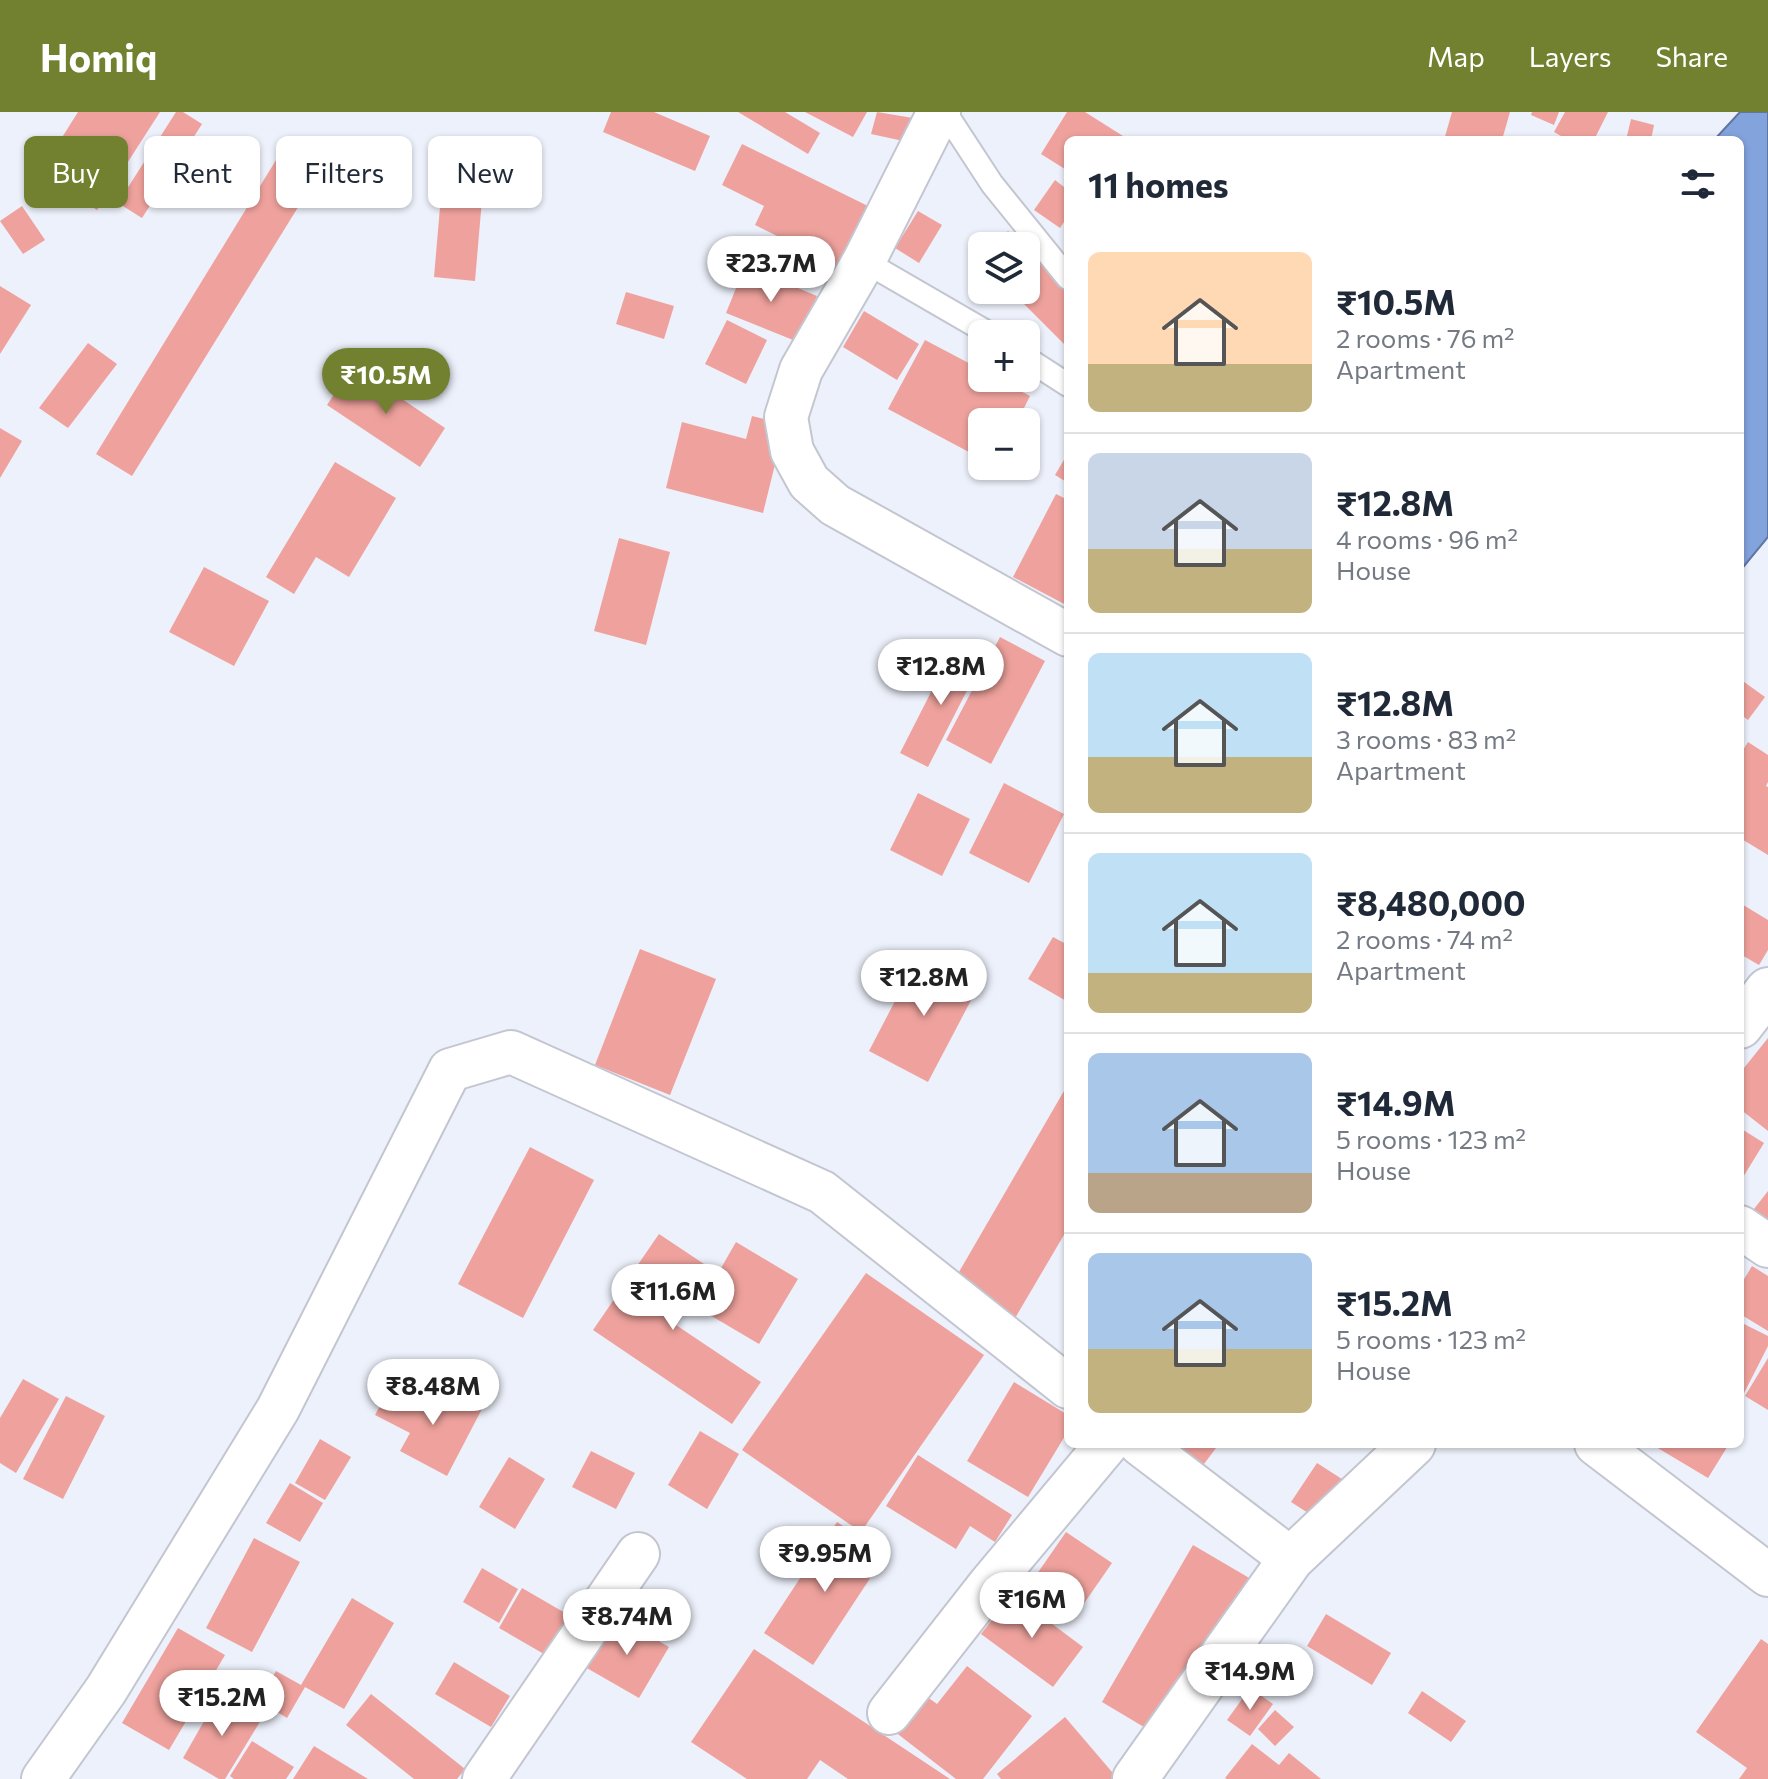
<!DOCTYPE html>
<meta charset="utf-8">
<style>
body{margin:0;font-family:Commissioner,sans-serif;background:#f2f2f3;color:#1f2937;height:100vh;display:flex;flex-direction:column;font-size:30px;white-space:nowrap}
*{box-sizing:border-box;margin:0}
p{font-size:26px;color:#747a83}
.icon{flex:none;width:44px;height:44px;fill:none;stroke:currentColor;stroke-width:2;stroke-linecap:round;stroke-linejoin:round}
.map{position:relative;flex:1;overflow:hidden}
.drawer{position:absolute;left:1064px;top:24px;width:680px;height:1312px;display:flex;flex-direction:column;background:#fff;border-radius:12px;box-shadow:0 2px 6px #0004}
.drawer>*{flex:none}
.banner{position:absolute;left:24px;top:24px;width:760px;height:72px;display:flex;gap:16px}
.fabs{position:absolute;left:968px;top:120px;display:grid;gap:16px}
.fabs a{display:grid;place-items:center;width:72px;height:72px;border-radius:12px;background:#fff;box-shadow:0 2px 6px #0004;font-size:40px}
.price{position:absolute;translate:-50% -68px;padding:0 18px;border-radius:28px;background:#fff;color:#222;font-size:26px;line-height:52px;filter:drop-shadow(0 2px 4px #0008)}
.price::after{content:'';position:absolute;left:50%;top:48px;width:24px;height:18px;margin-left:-12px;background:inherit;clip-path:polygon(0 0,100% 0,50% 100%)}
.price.active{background:#718130;color:#fff}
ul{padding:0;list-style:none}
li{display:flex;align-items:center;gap:24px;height:200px;padding:0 24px}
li+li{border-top:2px solid #e0e1e3}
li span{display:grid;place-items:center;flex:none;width:224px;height:160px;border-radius:12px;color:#555}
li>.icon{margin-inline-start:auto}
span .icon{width:96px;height:96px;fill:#fffc;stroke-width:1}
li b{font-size:34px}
h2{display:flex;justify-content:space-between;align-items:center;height:96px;padding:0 24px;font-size:34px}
.tag{padding:0 28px;border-radius:12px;background:#fff;box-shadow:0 2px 6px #0004;font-size:28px;line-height:72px}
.tag.active{background:#718130;color:#fff}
header{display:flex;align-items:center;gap:48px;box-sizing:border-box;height:112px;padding:0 40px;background:#718130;color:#fff}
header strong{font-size:38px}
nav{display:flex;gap:44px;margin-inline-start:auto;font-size:28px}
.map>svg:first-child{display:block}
</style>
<header>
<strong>Homiq</strong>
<nav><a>Map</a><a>Layers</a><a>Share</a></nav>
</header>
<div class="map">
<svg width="1768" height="1667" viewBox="0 0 1768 1667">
<rect width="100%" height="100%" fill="#edf1fb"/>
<path fill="#83a3dd" stroke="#5f76a0" stroke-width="2" d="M 1740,0 L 1768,0 L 1768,425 L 1740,459 L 1740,28 L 1714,28 Z"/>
<g fill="#efa29d">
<path d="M 78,0 L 160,0 L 97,98 L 39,62 Z"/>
<path d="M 176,0 L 183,0 L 202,12 L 142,106 L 118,91 Z"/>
<path d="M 611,0 L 654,0 L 710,24 L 695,59 L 603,20 Z"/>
<path d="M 738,0 L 785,0 L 820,21 L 808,42 Z"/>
<path d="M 805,0 L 867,0 L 853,25 Z"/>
<path d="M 877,0 L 913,6 L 908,30 L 871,22 Z"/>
<path d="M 1067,0 L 1085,0 L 1123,24 L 1121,28 L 1068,28 L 1068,59 L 1041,42 Z"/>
<path d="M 1452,0 L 1510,0 L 1502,28 L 1444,28 Z"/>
<path d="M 1532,0 L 1559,0 L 1554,13 L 1531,3 Z"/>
<path d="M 1565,0 L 1608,0 L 1594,28 L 1568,28 L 1554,20 Z"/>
<path d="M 1631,7 L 1654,13 L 1651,28 L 1626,28 Z"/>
<path d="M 742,32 L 872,96 L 842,156 L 755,113 L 764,94 L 722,73 Z"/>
<path d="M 276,48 L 313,71 L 132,364 L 96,342 Z"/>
<path d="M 1055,68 L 1068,78 L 1068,104 L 1060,116 L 1034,98 Z"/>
<path d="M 442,72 L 483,76 L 475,169 L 434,165 Z"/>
<path d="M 22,94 L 45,128 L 23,142 L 0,109 Z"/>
<path d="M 918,99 L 942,113 L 919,151 L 895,136 Z"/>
<path d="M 1008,119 L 1023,134 L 994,134 Z"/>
<path d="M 1026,137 L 1068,179 L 1068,236 L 1010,178 L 1026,178 Z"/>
<path d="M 745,154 L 817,184 L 798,230 L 726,201 Z"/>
<path d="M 0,174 L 31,193 L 0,242 Z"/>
<path d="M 626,180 L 674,194 L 664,227 L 616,212 Z"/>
<path d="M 864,199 L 919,232 L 897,268 L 843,235 Z"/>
<path d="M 727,208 L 767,228 L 746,272 L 705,252 Z"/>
<path d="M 925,228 L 982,258 L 982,266 L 996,266 L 1030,284 L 1017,310 L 982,310 L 982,347 L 888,297 Z"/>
<path d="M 88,231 L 117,252 L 68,316 L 39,296 Z"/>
<path d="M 353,254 L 445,316 L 420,355 L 327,293 Z"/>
<path d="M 752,304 L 785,312 L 763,401 L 666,376 L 682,310 L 746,327 Z"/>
<path d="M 0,316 L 22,329 L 0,366 Z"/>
<path d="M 1068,341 L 1068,371 L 1055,363 Z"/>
<path d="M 335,350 L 396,386 L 349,465 L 316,445 L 294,482 L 266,465 Z"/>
<path d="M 1056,382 L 1068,388 L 1068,494 L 1013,465 Z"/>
<path d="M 619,426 L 670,440 L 646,533 L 594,519 Z"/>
<path d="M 204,455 L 269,489 L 234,554 L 169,520 Z"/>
<path d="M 1000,525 L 1045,549 L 991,652 L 946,628 Z"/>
<path d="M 954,535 L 982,549 L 928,655 L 900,641 Z"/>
<path d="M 1740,567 L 1765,585 L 1748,608 L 1740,602 Z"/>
<path d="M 1748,630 L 1768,643 L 1768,670 L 1766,674 L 1768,675 L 1768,743 L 1740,726 L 1740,643 Z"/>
<path d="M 1004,671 L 1064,702 L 1029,771 L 969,741 Z"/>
<path d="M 918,681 L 970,707 L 942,764 L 890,738 Z"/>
<path d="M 1740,791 L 1768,808 L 1768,838 L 1759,853 L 1740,842 Z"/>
<path d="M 1053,825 L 1068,833 L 1068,890 L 1028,867 Z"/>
<path d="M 640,837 L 716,867 L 670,983 L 595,953 Z"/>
<path d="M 920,841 L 979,873 L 928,970 L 869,939 Z"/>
<path d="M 1768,926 L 1768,1019 L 1740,997 L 1740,961 Z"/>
<path d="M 1068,972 L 1068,1116 L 1014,1208 L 952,1172 Z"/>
<path d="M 1740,1016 L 1764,1031 L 1740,1070 Z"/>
<path d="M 530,1035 L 594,1068 L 523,1206 L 458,1172 Z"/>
<path d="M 1768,1079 L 1768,1122 L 1747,1106 Z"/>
<path d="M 659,1122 L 707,1154 L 670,1209 L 761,1270 L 732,1312 L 593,1218 Z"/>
<path d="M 736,1130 L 798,1167 L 759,1232 L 698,1196 Z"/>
<path d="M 1752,1154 L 1768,1164 L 1768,1219 L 1740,1202 L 1740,1174 Z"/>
<path d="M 866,1161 L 984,1243 L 861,1420 L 742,1338 Z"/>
<path d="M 1740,1210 L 1768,1224 L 1768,1234 L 1740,1289 Z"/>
<path d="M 1768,1246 L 1768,1298 L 1745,1284 Z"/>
<path d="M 23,1267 L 59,1287 L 16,1361 L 0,1351 L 0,1306 Z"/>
<path d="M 1014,1270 L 1068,1303 L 1068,1319 L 1028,1385 L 967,1349 Z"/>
<path d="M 441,1273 L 483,1295 L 447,1364 L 400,1339 L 410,1321 L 375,1303 L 388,1279 L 427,1300 Z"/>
<path d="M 66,1284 L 105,1304 L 63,1387 L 23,1367 Z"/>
<path d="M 700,1319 L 739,1342 L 707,1397 L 668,1373 Z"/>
<path d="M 320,1327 L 351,1345 L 325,1388 L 295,1371 Z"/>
<path d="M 1160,1332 L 1219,1332 L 1198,1360 Z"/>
<path d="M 1651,1332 L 1729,1332 L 1708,1366 Z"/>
<path d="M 591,1339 L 635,1361 L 616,1397 L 572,1375 Z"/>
<path d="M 918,1343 L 1012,1403 L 995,1430 L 970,1414 L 956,1437 L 886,1394 Z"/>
<path d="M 509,1345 L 545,1367 L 515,1417 L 479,1395 Z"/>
<path d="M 1317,1351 L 1345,1369 L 1319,1408 L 1291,1390 Z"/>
<path d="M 290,1371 L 323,1391 L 300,1430 L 266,1411 Z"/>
<path d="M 837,1410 L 886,1442 L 813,1553 L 764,1521 Z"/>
<path d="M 1066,1420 L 1112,1451 L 1076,1503 L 1030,1472 Z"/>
<path d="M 254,1426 L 300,1450 L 252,1540 L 206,1516 Z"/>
<path d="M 1193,1433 L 1251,1467 L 1159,1624 L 1102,1590 Z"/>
<path d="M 482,1456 L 518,1477 L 499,1511 L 463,1490 Z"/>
<path d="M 522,1476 L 579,1509 L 556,1549 L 499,1516 Z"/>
<path d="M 1012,1482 L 1083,1535 L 1053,1575 L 981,1522 Z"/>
<path d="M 352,1486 L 394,1511 L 344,1597 L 305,1575 L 287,1606 L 259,1589 L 276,1559 L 301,1573 Z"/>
<path d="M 1326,1502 L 1391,1541 L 1372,1573 L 1307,1534 Z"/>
<path d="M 615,1504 L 669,1535 L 639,1586 L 585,1555 Z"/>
<path d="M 178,1516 L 225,1543 L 169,1638 L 122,1611 Z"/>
<path d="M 1761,1527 L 1768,1532 L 1768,1667 L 1739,1667 L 1747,1656 L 1696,1620 Z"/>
<path d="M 754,1537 L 950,1667 L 848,1667 L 820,1648 L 807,1667 L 747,1667 L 691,1630 Z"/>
<path d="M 454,1550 L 510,1584 L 491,1615 L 435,1582 Z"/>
<path d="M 967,1554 L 1032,1604 L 983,1667 L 956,1667 L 890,1616 L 919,1579 L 937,1592 Z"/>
<path d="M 1250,1576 L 1273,1592 L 1250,1624 L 1227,1608 Z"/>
<path d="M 1422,1579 L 1466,1609 L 1451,1630 L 1408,1601 Z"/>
<path d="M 371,1582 L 465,1657 L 457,1667 L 414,1667 L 346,1613 Z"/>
<path d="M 219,1583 L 261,1608 L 225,1667 L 219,1667 L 183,1646 Z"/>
<path d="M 1275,1598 L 1294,1615 L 1275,1634 L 1258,1617 Z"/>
<path d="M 1065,1605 L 1118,1667 L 1001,1667 L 997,1662 Z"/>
<path d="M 252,1629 L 294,1655 L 286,1667 L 234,1667 L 230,1664 Z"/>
<path d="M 1252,1632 L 1279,1653 L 1289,1641 L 1321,1667 L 1227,1667 L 1225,1666 Z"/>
<path d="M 314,1634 L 368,1667 L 293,1667 Z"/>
</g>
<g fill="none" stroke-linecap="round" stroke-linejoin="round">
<g stroke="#c3c6d0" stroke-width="26">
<g id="lane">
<path d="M 945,0 L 992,72 L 1068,166"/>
<path d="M 864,149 L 990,222"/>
<path d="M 1026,246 L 1068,273"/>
</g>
</g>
<g stroke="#c3c6d0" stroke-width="46">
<g id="street">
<path d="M 939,0 L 864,149 L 801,258 L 786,305 L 792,339 L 809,370 L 835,393 L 1068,523"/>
<path d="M 1740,1115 L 1768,1134"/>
<path d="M 1140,1332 L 1291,1447"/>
<path d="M 1596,1332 L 1768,1463"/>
<path d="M 889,1601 L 990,1472 L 1107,1332"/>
<path d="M 43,1667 L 106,1578 L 278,1297 L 450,958 L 511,940 L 822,1080 L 1068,1275"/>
<path d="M 484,1667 L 638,1442"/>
</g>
</g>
<g stroke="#c3c6d0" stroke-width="48">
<g id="secondary">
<path d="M 1740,914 L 1768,878"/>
<path d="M 1135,1667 L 1291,1447 L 1413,1332"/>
</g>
</g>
<use href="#lane" stroke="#fff" stroke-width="22"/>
<use href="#street" stroke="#fff" stroke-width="42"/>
<use href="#secondary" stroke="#fff" stroke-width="44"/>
</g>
</svg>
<div class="fabs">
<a><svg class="icon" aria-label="layers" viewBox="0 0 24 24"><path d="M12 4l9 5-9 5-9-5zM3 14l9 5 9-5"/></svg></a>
<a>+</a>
<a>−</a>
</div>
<b class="price" style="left:771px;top:192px">₹23.7M</b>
<b class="price active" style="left:386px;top:304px">₹10.5M</b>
<b class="price" style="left:941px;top:595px">₹12.8M</b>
<b class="price" style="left:924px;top:906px">₹12.8M</b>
<b class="price" style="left:673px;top:1220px">₹11.6M</b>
<b class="price" style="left:433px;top:1315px">₹8.48M</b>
<b class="price" style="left:825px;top:1482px">₹9.95M</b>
<b class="price" style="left:1032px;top:1528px">₹16M</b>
<b class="price" style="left:627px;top:1545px">₹8.74M</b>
<b class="price" style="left:1250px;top:1600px">₹14.9M</b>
<b class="price" style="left:222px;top:1626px">₹15.2M</b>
<div class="banner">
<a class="tag active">Buy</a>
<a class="tag">Rent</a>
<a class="tag">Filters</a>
<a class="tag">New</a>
</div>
<section class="drawer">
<h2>11 homes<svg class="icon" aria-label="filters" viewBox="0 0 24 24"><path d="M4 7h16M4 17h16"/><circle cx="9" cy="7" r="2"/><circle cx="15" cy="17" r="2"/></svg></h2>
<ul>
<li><span style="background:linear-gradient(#ffd9b3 70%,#c2b280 0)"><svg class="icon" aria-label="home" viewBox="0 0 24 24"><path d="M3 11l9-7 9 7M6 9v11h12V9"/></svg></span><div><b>₹10.5M</b><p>2 rooms · 76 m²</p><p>Apartment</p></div></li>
<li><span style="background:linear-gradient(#c9d6e8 60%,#c2b280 0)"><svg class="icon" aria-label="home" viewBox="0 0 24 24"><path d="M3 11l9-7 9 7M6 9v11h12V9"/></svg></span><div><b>₹12.8M</b><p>4 rooms · 96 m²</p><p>House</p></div></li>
<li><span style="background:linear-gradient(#bfe0f5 65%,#c2b280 0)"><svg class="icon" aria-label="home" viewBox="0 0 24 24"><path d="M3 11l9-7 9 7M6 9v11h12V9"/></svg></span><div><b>₹12.8M</b><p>3 rooms · 83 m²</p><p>Apartment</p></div></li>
<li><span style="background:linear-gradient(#bfe0f5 75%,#c2b280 0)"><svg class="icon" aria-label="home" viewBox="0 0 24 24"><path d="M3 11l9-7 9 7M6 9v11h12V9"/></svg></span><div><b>₹8,480,000</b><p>2 rooms · 74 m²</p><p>Apartment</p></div></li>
<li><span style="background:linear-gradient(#a9c7e8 75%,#b9a48a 0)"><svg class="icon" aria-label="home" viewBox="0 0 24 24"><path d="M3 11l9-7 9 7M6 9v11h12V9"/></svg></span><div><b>₹14.9M</b><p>5 rooms · 123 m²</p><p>House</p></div></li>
<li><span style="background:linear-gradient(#a9c7e8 60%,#c2b280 0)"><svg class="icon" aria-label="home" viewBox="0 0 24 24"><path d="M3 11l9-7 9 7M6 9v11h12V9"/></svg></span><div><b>₹15.2M</b><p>5 rooms · 123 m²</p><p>House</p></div></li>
</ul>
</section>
</div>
